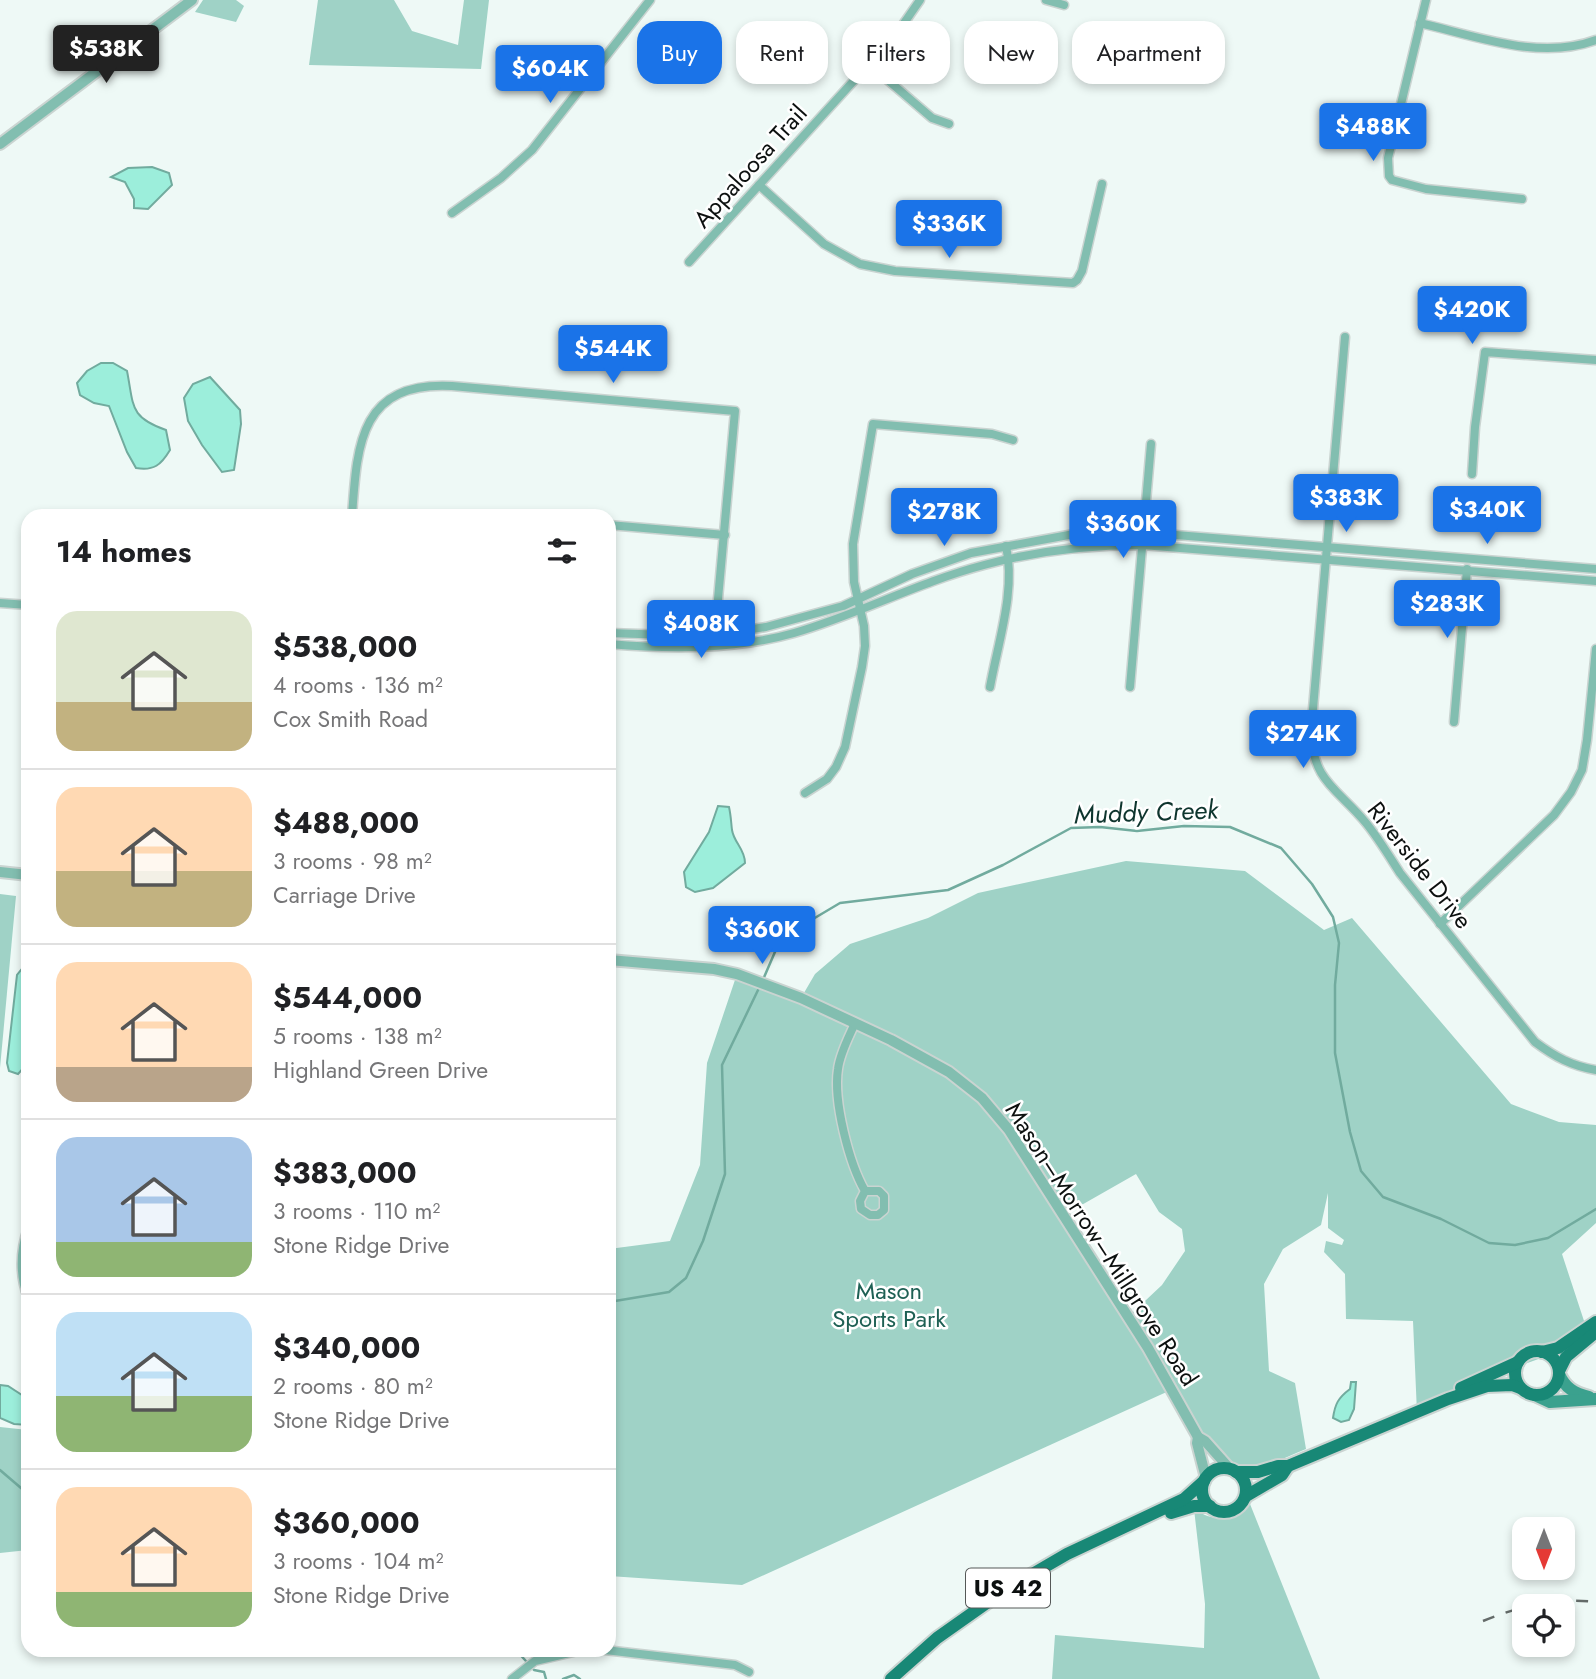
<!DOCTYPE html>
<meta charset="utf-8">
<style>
body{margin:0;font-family:Jost,sans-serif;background:#f6f6f6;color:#202124;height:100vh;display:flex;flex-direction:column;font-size:26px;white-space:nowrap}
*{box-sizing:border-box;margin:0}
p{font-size:23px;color:#757577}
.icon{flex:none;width:38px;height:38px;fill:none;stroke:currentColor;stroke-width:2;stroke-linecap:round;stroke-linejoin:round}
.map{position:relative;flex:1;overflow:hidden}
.panel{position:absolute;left:21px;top:509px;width:595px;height:1148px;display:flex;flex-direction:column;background:#fff;border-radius:21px;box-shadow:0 4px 10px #0003}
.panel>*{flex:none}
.banner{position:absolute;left:637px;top:21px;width:665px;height:63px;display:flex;gap:14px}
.needle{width:46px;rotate:180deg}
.buttons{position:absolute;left:1512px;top:1517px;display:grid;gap:14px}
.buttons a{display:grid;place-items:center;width:63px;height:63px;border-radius:14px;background:#fff;box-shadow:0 4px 10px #0003;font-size:35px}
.price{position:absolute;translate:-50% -60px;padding:0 16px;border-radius:7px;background:#1a73e8;color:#fff;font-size:23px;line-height:46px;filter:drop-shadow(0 2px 4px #0008)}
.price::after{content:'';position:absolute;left:50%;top:42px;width:21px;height:16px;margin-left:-10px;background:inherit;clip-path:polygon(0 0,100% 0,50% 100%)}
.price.current{background:#222;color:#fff}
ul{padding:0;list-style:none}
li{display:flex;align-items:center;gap:21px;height:175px;padding:0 35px}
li+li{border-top:2px solid #e0e0e0}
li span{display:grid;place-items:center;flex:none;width:196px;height:140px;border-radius:21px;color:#555}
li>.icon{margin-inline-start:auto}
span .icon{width:84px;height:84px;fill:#fffc;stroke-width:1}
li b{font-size:30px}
h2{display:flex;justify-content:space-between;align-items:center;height:84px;padding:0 35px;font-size:30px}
.pill{padding:0 24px;border-radius:21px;background:#fff;box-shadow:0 4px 10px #0003;font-size:24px;line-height:63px}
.pill.current{background:#1a73e8;color:#fff}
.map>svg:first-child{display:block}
</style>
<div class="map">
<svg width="1596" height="1679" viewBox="0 0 1596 1679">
<rect width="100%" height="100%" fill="#eef9f6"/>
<g fill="#9fd2c6" fill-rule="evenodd">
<path d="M 203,0 L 236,0 L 244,6 L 236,22 L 195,12 Z"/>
<path d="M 318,0 L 394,0 L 412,31 L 458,45 L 464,0 L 489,0 L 481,69 L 309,65 Z"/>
<path d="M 1126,861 L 1245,871 L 1324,930 L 1352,918 L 1511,1104 L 1559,1122 L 1596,1125 L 1596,1223 L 1562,1254 L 1587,1330 L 1544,1357 L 1505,1371 L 1417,1413 L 1413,1321 L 1346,1319 L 1345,1274 L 1324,1252 L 1326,1241 L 1342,1245 L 1344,1240 L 1328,1228 L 1328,1193 L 1321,1225 L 1283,1249 L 1264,1284 L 1269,1371 L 1295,1383 L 1306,1449 C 1271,1463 1247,1482 1216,1450 C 1211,1445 1204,1440 1200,1434 C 1188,1416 1192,1404 1171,1390 L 742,1585 L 609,1576 L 609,1249 L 670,1241 L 700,1165 L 707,1063 L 737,974 L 801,998 L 815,974 L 850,944 L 928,918 L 978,893 ZM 1136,1174 L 1159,1212 L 1182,1229 L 1185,1251 L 1162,1285 L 1129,1316 L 1064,1215 Z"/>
<path d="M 0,894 L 16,896 L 0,1068 Z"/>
<path d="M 0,1427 L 28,1430 L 28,1550 L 0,1553 Z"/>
<path d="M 1250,1504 L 1320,1679 L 1052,1679 L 1055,1635 L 1204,1648 L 1205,1604 L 1194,1509 C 1218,1524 1228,1519 1250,1504 Z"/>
</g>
<g fill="#9ceedb" stroke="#71ab9e" stroke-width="2">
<path d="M 152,167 L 169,173 L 172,185 L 148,209 L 134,208 L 134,199 L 125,182 L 111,177 L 128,168 Z"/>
<path d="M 101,363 L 113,363 L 127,371 C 134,406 129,417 166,430 L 170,450 C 161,465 154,471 136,468 L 127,452 L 109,406 L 94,403 L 80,395 L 77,383 L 87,371 Z"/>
<path d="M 210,377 L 240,410 L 241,424 L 234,470 L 222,472 L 202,445 L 188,421 L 184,398 L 193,384 Z"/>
<path d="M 718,806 L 729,807 C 731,816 731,822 732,830 C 734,843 745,849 745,863 L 713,888 L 695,892 L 686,887 L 684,872 L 709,832 Z"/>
<path d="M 25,965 L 28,965 L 28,1063 L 18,1074 L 9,1071 L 7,1063 L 17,975 Z"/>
<path d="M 1351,1382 L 1356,1382 L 1354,1409 L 1349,1420 L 1341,1422 L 1333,1418 C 1335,1404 1338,1398 1350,1389 Z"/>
<path d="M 0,1385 L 8,1386 L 28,1399 L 28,1425 L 14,1424 L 0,1418 Z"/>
</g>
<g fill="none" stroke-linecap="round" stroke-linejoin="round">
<g stroke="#71ab9e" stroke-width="2.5">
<path d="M 762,982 L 781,938 L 840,903 L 948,890 L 1003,865 L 1071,828 L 1100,827 L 1137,831 L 1184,826 L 1230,827 L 1281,848 L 1312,884 L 1333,917 L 1339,943 L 1335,985 L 1335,1053 L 1350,1132 L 1361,1171 L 1383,1197 L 1441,1219 L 1489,1243 L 1515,1245 L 1548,1238 L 1596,1209"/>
<path d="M 609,1302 L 669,1292 L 686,1278 L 703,1241 L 725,1174 L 722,1065 L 759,988"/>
<path d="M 0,1470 L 28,1494"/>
<path d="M 516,1650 L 534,1670 L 544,1672 L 546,1679"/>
<path d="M 563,1679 L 574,1675 L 580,1679"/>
</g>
<g stroke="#cad4d1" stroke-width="11">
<g id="minor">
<path d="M 1046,0 L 1064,5"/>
<path d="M 1426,0 L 1388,158 L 1389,176 L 1392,180 L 1426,189 L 1522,199"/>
<path d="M 1420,23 C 1476,36 1540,61 1596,40"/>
<path d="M 869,64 L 932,118 L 949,124"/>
<path d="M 759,185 L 824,244 L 860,264 L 895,271 L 1073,283 L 1077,280 L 1082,271 L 1102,184"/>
<path d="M 452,213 L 501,178 L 532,150 L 650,0"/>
<path d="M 689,262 L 869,64 L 902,26 L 920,0"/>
<path d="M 1345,337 L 1311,732 C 1313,782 1337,788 1366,823 C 1379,839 1389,856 1400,873 L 1535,1042 C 1555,1057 1572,1066 1596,1070"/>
<path d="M 1472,474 L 1475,427 L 1485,352 L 1596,360"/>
<path d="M 352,516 C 357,444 360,381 452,386 L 735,411 L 718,599 L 720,638"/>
<path d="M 609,525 L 725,535"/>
<path d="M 0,603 L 28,605"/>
<path d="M 609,633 L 669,635 L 719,634 L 766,627 L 843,606 L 912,574 L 971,553 L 1074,534 L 1151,533 L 1596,569"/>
<path d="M 609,644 C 669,649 735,650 794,633 C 859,614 919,582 984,565 C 1036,551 1088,545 1142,545 L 1596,581"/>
<path d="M 990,687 C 998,642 1016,591 1006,546"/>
<path d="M 1130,687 L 1151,444"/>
<path d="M 1454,722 L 1467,569"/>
<path d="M 805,793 L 827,779 L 836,767 L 845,747 L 862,667 L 865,646 L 864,626 L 854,582 L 853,544 L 873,424 L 992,434 L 1013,440"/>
<path d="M 609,803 L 609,807"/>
<path d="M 1440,924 L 1554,815 L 1571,792 L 1582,770 L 1587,740 L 1596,649"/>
<path d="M 855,1023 C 849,1037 840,1053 838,1069 C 833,1101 849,1163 865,1191 L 860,1201 L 861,1209 L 870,1215 L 878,1215 L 884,1210 L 884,1196 L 879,1191 L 865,1191"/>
<path d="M 28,1228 C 20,1251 19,1274 28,1298"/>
<path d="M 605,1650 L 735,1665 L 749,1672"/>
<path d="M 512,1679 L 535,1661 L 582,1650"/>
</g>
</g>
<g stroke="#cad4d1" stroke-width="14">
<g id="tertiary">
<path d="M 0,144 L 192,0"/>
<path d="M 0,872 L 28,875"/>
<path d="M 609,960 L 714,969 L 737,974 L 801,998 L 891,1040 L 949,1072 L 982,1098 L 1009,1130 L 1148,1348 L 1198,1437 L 1205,1441 L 1230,1469"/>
<path d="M 1198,1437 L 1197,1443 L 1206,1478"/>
</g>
</g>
<g stroke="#cad4d1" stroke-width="16">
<g id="secondary">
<path d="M 1559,1374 C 1565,1388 1574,1393 1589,1397"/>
<path d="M 1535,1395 L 1550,1402 L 1596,1399"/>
</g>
</g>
<g stroke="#cad4d1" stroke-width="16">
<g id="primary">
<circle cx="1537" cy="1373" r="22"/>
<path d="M 1542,1352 L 1558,1348 L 1596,1322"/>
<path d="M 1559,1371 L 1566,1357 L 1596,1332"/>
<path d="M 1461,1388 L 1518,1362"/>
<circle cx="1224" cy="1490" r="22"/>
<path d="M 1236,1472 L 1258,1472 L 1278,1466 L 1288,1466 L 1448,1399 L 1487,1386 L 1512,1385 L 1520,1388"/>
<path d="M 1246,1496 L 1282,1475 L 1288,1466"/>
<path d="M 1171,1513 L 1194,1506 L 1210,1506"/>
<path d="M 891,1679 L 937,1638 L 1005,1590 L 1067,1554 L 1184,1499 L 1204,1481"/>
</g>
</g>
<use href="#minor" stroke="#82beb0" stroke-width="8"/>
<use href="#tertiary" stroke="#82beb0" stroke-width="10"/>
<use href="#secondary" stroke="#3ba18e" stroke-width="12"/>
<use href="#primary" stroke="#188876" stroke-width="12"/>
<path stroke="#646b69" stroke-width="2.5" stroke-dasharray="12 12" stroke-linecap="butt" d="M 1483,1621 C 1520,1606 1556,1597 1596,1602"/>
</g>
<g text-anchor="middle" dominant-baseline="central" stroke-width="5" stroke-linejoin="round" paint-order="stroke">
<rect fill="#fff" stroke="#555857" stroke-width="2" x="966" y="1568.5" width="84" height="39" rx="5"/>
<g font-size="23" font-weight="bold" fill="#0c100f">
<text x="1008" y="1588">US 42</text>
</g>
<g font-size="24" fill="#0c100f" stroke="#fff">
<text transform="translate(750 166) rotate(-48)">Appaloosa Trail</text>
<text transform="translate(1420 865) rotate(52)">Riverside Drive</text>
<text transform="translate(1102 1244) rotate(57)">Mason–Morrow–Millgrove Road</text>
</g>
<g font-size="24" fill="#1e6054" stroke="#fff">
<text x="889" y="1290">Mason<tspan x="889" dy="28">Sports Park</tspan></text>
</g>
<g font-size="26" font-style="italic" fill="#0e352e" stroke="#fff">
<text transform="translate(1146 812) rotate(-2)">Muddy Creek</text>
</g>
</g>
</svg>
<div class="buttons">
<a><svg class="needle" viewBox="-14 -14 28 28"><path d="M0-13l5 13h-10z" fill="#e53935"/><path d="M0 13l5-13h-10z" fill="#757577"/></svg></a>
<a><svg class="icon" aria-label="locate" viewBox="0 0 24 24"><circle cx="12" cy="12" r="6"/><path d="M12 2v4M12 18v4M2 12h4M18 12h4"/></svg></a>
</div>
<b class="price current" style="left:106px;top:85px">$538K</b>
<b class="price" style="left:550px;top:105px">$604K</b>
<b class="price" style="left:1373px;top:163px">$488K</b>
<b class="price" style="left:949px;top:260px">$336K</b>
<b class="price" style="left:1472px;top:346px">$420K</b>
<b class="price" style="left:613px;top:385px">$544K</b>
<b class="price" style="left:1346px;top:534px">$383K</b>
<b class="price" style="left:1487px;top:546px">$340K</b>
<b class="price" style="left:944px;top:548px">$278K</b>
<b class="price" style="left:1123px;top:560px">$360K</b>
<b class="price" style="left:1447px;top:640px">$283K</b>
<b class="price" style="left:701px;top:660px">$408K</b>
<b class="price" style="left:1303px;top:770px">$274K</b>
<b class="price" style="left:762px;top:966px">$360K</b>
<div class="banner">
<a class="pill current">Buy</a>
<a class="pill">Rent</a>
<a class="pill">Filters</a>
<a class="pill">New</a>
<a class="pill">Apartment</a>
</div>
<section class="panel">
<h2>14 homes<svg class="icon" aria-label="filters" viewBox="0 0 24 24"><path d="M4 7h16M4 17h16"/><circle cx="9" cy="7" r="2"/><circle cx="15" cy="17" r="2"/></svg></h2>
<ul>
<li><span style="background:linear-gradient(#dfe7d0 65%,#c2b280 0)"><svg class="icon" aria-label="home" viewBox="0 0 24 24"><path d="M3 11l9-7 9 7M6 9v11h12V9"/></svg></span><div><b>$538,000</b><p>4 rooms · 136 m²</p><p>Cox Smith Road</p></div></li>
<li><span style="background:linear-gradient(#ffd9b3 60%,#c2b280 0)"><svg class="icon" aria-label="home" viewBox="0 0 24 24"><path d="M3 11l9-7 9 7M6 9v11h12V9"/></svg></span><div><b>$488,000</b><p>3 rooms · 98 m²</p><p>Carriage Drive</p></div></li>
<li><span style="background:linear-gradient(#ffd9b3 75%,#b9a48a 0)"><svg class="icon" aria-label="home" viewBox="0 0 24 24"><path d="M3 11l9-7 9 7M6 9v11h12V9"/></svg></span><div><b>$544,000</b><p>5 rooms · 138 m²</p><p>Highland Green Drive</p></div></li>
<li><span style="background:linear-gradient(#a9c7e8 75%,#8fb573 0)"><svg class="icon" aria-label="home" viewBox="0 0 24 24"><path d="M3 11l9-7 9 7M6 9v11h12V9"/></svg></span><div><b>$383,000</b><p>3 rooms · 110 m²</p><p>Stone Ridge Drive</p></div></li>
<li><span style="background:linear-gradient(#bfe0f5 60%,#8fb573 0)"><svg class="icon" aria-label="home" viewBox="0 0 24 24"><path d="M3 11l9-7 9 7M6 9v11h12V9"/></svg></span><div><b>$340,000</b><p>2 rooms · 80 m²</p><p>Stone Ridge Drive</p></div></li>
<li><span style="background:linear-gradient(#ffd9b3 75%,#8fb573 0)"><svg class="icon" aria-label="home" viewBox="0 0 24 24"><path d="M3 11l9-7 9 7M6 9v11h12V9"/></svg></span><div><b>$360,000</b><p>3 rooms · 104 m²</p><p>Stone Ridge Drive</p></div></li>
</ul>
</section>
</div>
